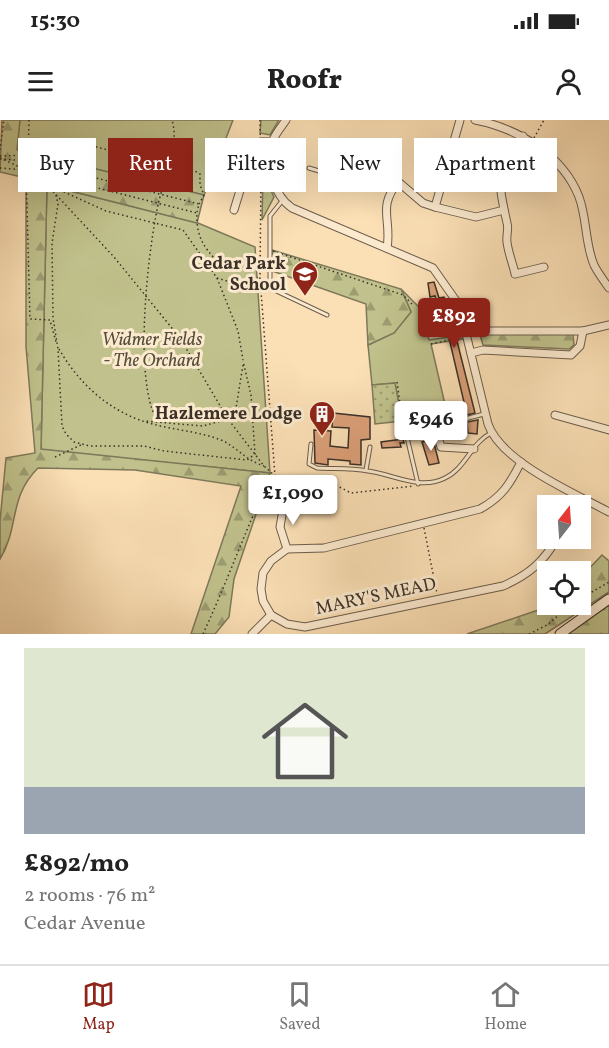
<!DOCTYPE html>
<meta charset="utf-8">
<style>
body{margin:0;font-family:Vollkorn,serif;background:#f2f2f2;color:#222;height:100vh;display:flex;flex-direction:column;font-size:22px;white-space:nowrap}
*{box-sizing:border-box;margin:0}
p{font-size:20px;color:#767676}
.icon{flex:none;width:33px;height:33px;fill:none;stroke:currentColor;stroke-width:2;stroke-linecap:round;stroke-linejoin:round}
.map{position:relative;height:514px;overflow:hidden}
.side{display:flex;flex-direction:column;background:#fff;flex:1}
.side>*{flex:none}
.guide{position:absolute;left:18px;top:18px;width:573px;height:54px;display:flex;gap:12px}
.needle{width:39px;rotate:17deg}
.fabs{position:absolute;left:537px;top:375px;display:grid;gap:12px}
.fabs a{display:grid;place-items:center;width:54px;height:54px;border-radius:0px;background:#fff;box-shadow:0 6px 24px #0002;font-size:30px}
.price{position:absolute;translate:-50% -51px;padding:0 14px;border-radius:6px;background:#fff;color:#222;font-size:20px;line-height:39px;filter:drop-shadow(0 2px 3px #0008)}
.price::after{content:'';position:absolute;left:50%;top:36px;width:18px;height:14px;margin-left:-9px;background:inherit;clip-path:polygon(0 0,100% 0,50% 100%)}
.price.selected{background:#8f2418;color:#fff}
ul{padding:0;list-style:none}
li{display:grid;align-content:center;gap:12px;height:318px;padding:0 24px}
li+li{border-top:2px solid #e0e0e0}
li span{display:grid;place-items:center;height:186px;border-radius:0px;color:#555}
li>.icon{margin-inline-start:auto}
span .icon{width:108px;height:108px;fill:#fffc;stroke-width:1}
li b{font-size:26px}
.chip{padding:0 21px;border-radius:0px;background:#fff;box-shadow:0 6px 24px #0002;font-size:21px;line-height:54px}
.chip.selected{background:#8f2418;color:#fff}
.status{display:flex;justify-content:space-between;align-items:center;height:42px;padding:0 30px;background:#fff;direction:ltr}
.status svg{height:16px;fill:currentColor}
header{display:flex;justify-content:space-between;align-items:center;height:78px;padding:0 24px;background:#fff;font-size:27px;font-weight:800}
.tabs{display:flex;justify-content:space-around;align-items:center;height:84px;border-top:2px solid #e0e0e0;background:#fff;font-size:16px;color:#767676}
.tabs a{display:grid;justify-items:center;gap:3px}
.tabs .selected{color:#8f2418}
.map>svg:first-child{display:block}
</style>
<div class="status"><b>15:30</b><svg viewBox="0 0 49 12"><path d="M0 12V9h3v3zM5 12V6h3v6zM10 12V3h3v9zM15 12V0h3v12zM26 1h20v11H26zM47 4h2v5h-2z"/></svg></div>
<header><svg class="icon" aria-label="menu" viewBox="0 0 24 24"><path d="M4 6h16M4 12h16M4 18h16"/></svg>Roofr<svg class="icon" aria-label="person" viewBox="0 0 24 24"><circle cx="12" cy="8" r="4"/><path d="M4 21q1-7 8-7t8 7"/></svg></header>
<div class="map">
<svg width="609" height="514" viewBox="0 0 609 514">
<defs>
<pattern id="forest-firs" width="22" height="20" patternUnits="userSpaceOnUse" patternTransform="scale(1.5)"><rect width="22" height="20" fill="#c0c18c"/><path d="M5 1l3.5 6h-7zM16 11l3.5 6h-7z" fill="#9d9d72"/></pattern>
<pattern id="garden-dots" width="8" height="8" patternUnits="userSpaceOnUse" patternTransform="scale(1.5)"><rect width="8" height="8" fill="#c0c18c"/><path d="M2 2h.1M6 6h.1" fill="none" stroke="#9d9d72" stroke-width="1.8" stroke-linecap="round"/></pattern>
</defs>
<rect width="100%" height="100%" fill="#fbdfb5"/>
<filter id="stains"><feTurbulence type="fractalNoise" baseFrequency=".00333" numOctaves="4"/><feColorMatrix values="0 0 0 0 .2 0 0 0 0 .09 0 0 0 0 .02 0 0 0 .5 -.17"/></filter>
<radialGradient id="worn" r=".72"><stop offset=".6" stop-color="#630" stop-opacity="0"/><stop offset="1" stop-color="#630" stop-opacity=".3"/></radialGradient>
<g fill="#c0c18c" stroke="#7e795a" stroke-width="1.5">
<path d="M 20,0 L 233,0 L 204,75 L 16,30 Z"/>
<path d="M 261,0 L 279,0 L 270,15 L 260,13 Z"/>
<path d="M 260,18 L 268,18 L 266,39 L 259,44 Z"/>
<path d="M 263,53 L 274,77 L 262,100 Z"/>
<path d="M 47,65 L 198,103 L 255,127 L 270,353 L 41,330 Z"/>
<path d="M 401,169 L 423,191 L 429,220 L 462,215 L 463,219 L 431,224 L 447,293 L 402,301 L 395,263 L 372,265 L 368,225 L 394,213 L 411,192 Z"/>
</g>
<g fill="url(#forest-firs)" stroke="#7e795a" stroke-width="1.5">
<path d="M 2,0 L 20,0 L 17,30 L 204,75 L 197,103 L 47,65 L 41,329 L 270,353 L 234,459 L 229,497 L 215,514 L 191,514 L 241,366 L 135,350 L 38,348 C 8,378 20,406 0,439 L 0,401 L 6,338 L 35,333 L 26,227 L 26,58 L 0,52 Z"/>
<path d="M 272,130 L 401,169 L 411,192 L 394,213 L 368,225 L 366,184 L 272,151 Z"/>
<path d="M 479,211 L 573,214 L 574,225 L 569,229 L 483,225 Z"/>
<path d="M 602,435 L 609,441 L 609,472 L 545,514 L 467,514 L 553,485 L 580,484 L 581,457 Z"/>
<path d="M 609,485 L 609,514 L 568,514 Z"/>
</g>
<path fill="url(#garden-dots)" stroke="#7e795a" stroke-width="1.5" d="M 395,263 L 402,301 L 375,304 L 372,265 Z"/>
<g fill="#db9f78" stroke="#3b3128" stroke-width="1.5">
<path d="M 434,162 L 439,178 L 444,177 L 449,189 L 475,293 L 467,295 L 442,188 L 438,189 L 435,176 L 430,177 L 428,163 Z"/>
<path d="M 333,293 L 370,297 L 370,319 L 361,320 L 361,345 L 350,344 L 350,341 L 328,339 L 328,345 L 315,343 L 314,310 L 331,311 L 330,326 L 348,328 L 349,308 L 332,307 Z"/>
<path d="M 478,300 L 477,314 L 468,313 L 467,302 Z"/>
<path d="M 403,319 L 404,323 L 400,323 L 401,327 L 382,328 L 381,322 Z"/>
<path d="M 433,319 L 439,343 L 429,345 L 422,322 Z"/>
</g>
<g fill="none" stroke-linecap="round" stroke-linejoin="round">
<g stroke="#6b5c4b" stroke-width="5">
<g id="lane">
<path d="M 309,48 L 319,51 L 339,40"/>
<path d="M 282,81 L 270,96 L 270,168 L 327,195"/>
<path d="M 402,296 L 418,364"/>
<path d="M 459,307 L 457,301 L 484,294"/>
<path d="M 311,324 L 309,344 L 317,348 C 334,349 351,348 368,351 C 393,354 420,371 445,358 C 466,348 471,323 491,313"/>
<path d="M 366,350 L 370,327"/>
</g>
</g>
<g stroke="#6b5c4b" stroke-width="9">
<g id="street">
<path d="M 286,0 C 282,6 276,13 273,20 C 265,42 273,75 292,88 L 433,148 L 459,185 L 488,304 C 501,342 574,373 609,392"/>
<path d="M 475,0 C 517,8 563,35 579,77 C 587,98 585,124 594,145 C 598,153 604,161 609,168"/>
<path d="M 523,16 C 496,55 497,57 507,103 C 509,109 506,115 507,122 C 508,132 513,144 515,154 L 544,147"/>
<path d="M 340,40 L 389,54 L 423,83 L 435,87 L 476,97 L 504,90"/>
<path d="M 435,87 L 460,0"/>
<path d="M 234,90 L 245,54 L 250,50 L 271,48"/>
<path d="M 387,128 C 392,99 377,88 398,62"/>
<path d="M 466,211 L 583,211 L 609,205"/>
<path d="M 471,233 L 483,230 L 571,235 L 580,226 L 583,211"/>
<path d="M 555,295 L 609,310"/>
<path d="M 448,313 L 438,317 L 441,327 L 474,329"/>
<path d="M 521,342 C 510,364 502,377 480,389 L 324,428 L 287,429 L 271,441 L 263,453 L 261,469 L 263,481 L 271,495 L 287,504 L 305,507 L 503,466 C 528,455 544,442 557,418"/>
<path d="M 284,384 L 280,407 L 287,429"/>
<path d="M 252,514 L 271,495"/>
</g>
</g>
<g stroke="#3b3128" stroke-width="11">
<path id="secondary" d="M 560,514 L 609,479"/>
</g>
<g stroke="#3b3128" stroke-width="1.5" stroke-dasharray="1.5 3" stroke-linecap="butt">
<path d="M 29,0 L 28,38 L 40,61 L 106,91 L 183,110 L 217,158 L 230,162 L 259,158"/>
<path d="M 260,0 L 261,44"/>
<path d="M 534,18 L 544,0"/>
<path d="M 0,30 L 4,0"/>
<path d="M 0,36 L 32,35 L 52,24 L 85,24 L 135,37 L 183,44 L 200,54 L 200,65 L 204,75 L 199,84"/>
<path d="M 0,38 L 26,50 L 197,93 C 196,115 203,127 218,142 L 259,142"/>
<path d="M 0,39 L 29,41 L 199,84 L 197,92"/>
<path d="M 0,48 L 26,50 L 30,199 L 50,200 L 56,222"/>
<path d="M 47,65 L 114,137 L 180,218 L 228,299 L 203,306 L 144,301"/>
<path d="M 56,75 L 58,84 L 52,123 L 53,198 L 58,229 L 62,306 L 66,314 L 74,322 L 90,326 L 144,326 L 164,331 L 247,340 L 255,334 L 251,275 L 243,241"/>
<path d="M 273,131 L 403,175 L 412,184"/>
<path d="M 217,158 L 238,211 L 243,240"/>
<path d="M 431,224 L 459,218"/>
<path d="M 59,229 C 79,264 110,292 149,303 C 172,310 198,311 221,320 C 237,327 245,340 264,346"/>
<path d="M 243,245 L 236,288 L 228,299 L 264,346 L 275,356 L 324,359 L 351,373 L 414,366"/>
<path d="M 397,262 L 401,290"/>
<path d="M 157,300 C 133,260 148,131 158,85 C 164,58 180,28 172,0"/>
<path d="M 55,337 L 83,324"/>
<path d="M 275,356 L 279,381"/>
<path d="M 424,408 L 437,474"/>
<path d="M 580,479 L 609,462"/>
<path d="M 203,514 C 227,462 246,409 270,357 L 275,356 L 260,158 L 261,55"/>
<path d="M 529,514 L 547,505 L 572,484"/>
</g>
<use href="#lane" stroke="#fceacf" stroke-width="3"/>
<use href="#street" stroke="#fceacf" stroke-width="7"/>
<use href="#secondary" stroke="#fceacf" stroke-width="9"/>
</g>
<defs>
<g id="school-pin" transform="scale(1.35)"><path d="M0 17L-7.5 6A9.5 9.5 0 1 1 7.5 6Z" fill="#8f2418" stroke="#fceacf"/><path d="M0-5L7-2L0 1L-7-2ZM-4 1L0 2.5L4 1V4Q0 6-4 4Z" fill="#fff"/></g>
<g id="building-pin" transform="scale(1.35)"><path d="M0 17L-7.5 6A9.5 9.5 0 1 1 7.5 6Z" fill="#8f2418" stroke="#fceacf"/><path d="M-4-6H4V6H1V3H-1V6H-4ZM-2.5-4.3h1.7v1.8h-1.7ZM.8-4.3h1.7v1.8H.8ZM-2.5-1h1.7V.8h-1.7ZM.8-1h1.7V.8H.8Z" fill="#fff"/></g>
</defs>
<g fill-rule="evenodd">
<use href="#school-pin" x="305" y="154"/>
<use href="#building-pin" x="322" y="294"/>
</g>
<g text-anchor="middle" dominant-baseline="central" stroke-width="6" stroke-linejoin="round" paint-order="stroke">
<g font-size="18" font-weight="bold" fill="#3b3128" stroke="#fceacf" text-anchor="end">
<text x="286" y="144">Cedar Park<tspan x="286" dy="21">School</tspan></text>
<text x="302" y="294">Hazlemere Lodge</text>
</g>
<g font-size="18" font-style="italic" fill="#564e3c" stroke="#fceacf">
<text x="152" y="220">Widmer Fields<tspan x="152" dy="21">- The Orchard</tspan></text>
</g>
<g font-size="18" fill="#3b3128" stroke="#fceacf">
<text transform="translate(376 477) rotate(-12)">MARY'S MEAD</text>
</g>
</g>
<rect width="100%" height="100%" filter="url(#stains)"/>
<rect width="100%" height="100%" fill="url(#worn)"/>
</svg>
<div class="fabs">
<a><svg class="needle" viewBox="-14 -14 28 28"><path d="M0-13l5 13h-10z" fill="#e53935"/><path d="M0 13l5-13h-10z" fill="#767676"/></svg></a>
<a><svg class="icon" aria-label="locate" viewBox="0 0 24 24"><circle cx="12" cy="12" r="6"/><path d="M12 2v4M12 18v4M2 12h4M18 12h4"/></svg></a>
</div>
<b class="price selected" style="left:454px;top:229px">£892</b>
<b class="price" style="left:431px;top:332px">£946</b>
<b class="price" style="left:293px;top:406px">£1,090</b>
<div class="guide">
<a class="chip">Buy</a>
<a class="chip selected">Rent</a>
<a class="chip">Filters</a>
<a class="chip">New</a>
<a class="chip">Apartment</a>
</div>
</div>
<section class="side">
<ul>
<li><span style="background:linear-gradient(#dfe7d0 75%,#9aa5b1 0)"><svg class="icon" aria-label="home" viewBox="0 0 24 24"><path d="M3 11l9-7 9 7M6 9v11h12V9"/></svg></span><div><b>£892/mo</b><p>2 rooms · 76 m²</p><p>Cedar Avenue</p></div></li>
</ul>
</section>
<nav class="tabs">
<a class="selected"><svg class="icon" aria-label="map" viewBox="0 0 24 24"><path d="M3 6l6-2 6 2 6-2v14l-6 2-6-2-6 2zM9 4v14M15 6v14"/></svg>Map</a>
<a><svg class="icon" aria-label="saved" viewBox="0 0 24 24"><path d="M7 4h10v16l-5-4-5 4z"/></svg>Saved</a>
<a><svg class="icon" aria-label="home" viewBox="0 0 24 24"><path d="M3 11l9-7 9 7M6 9v11h12V9"/></svg>Home</a>
</nav>
